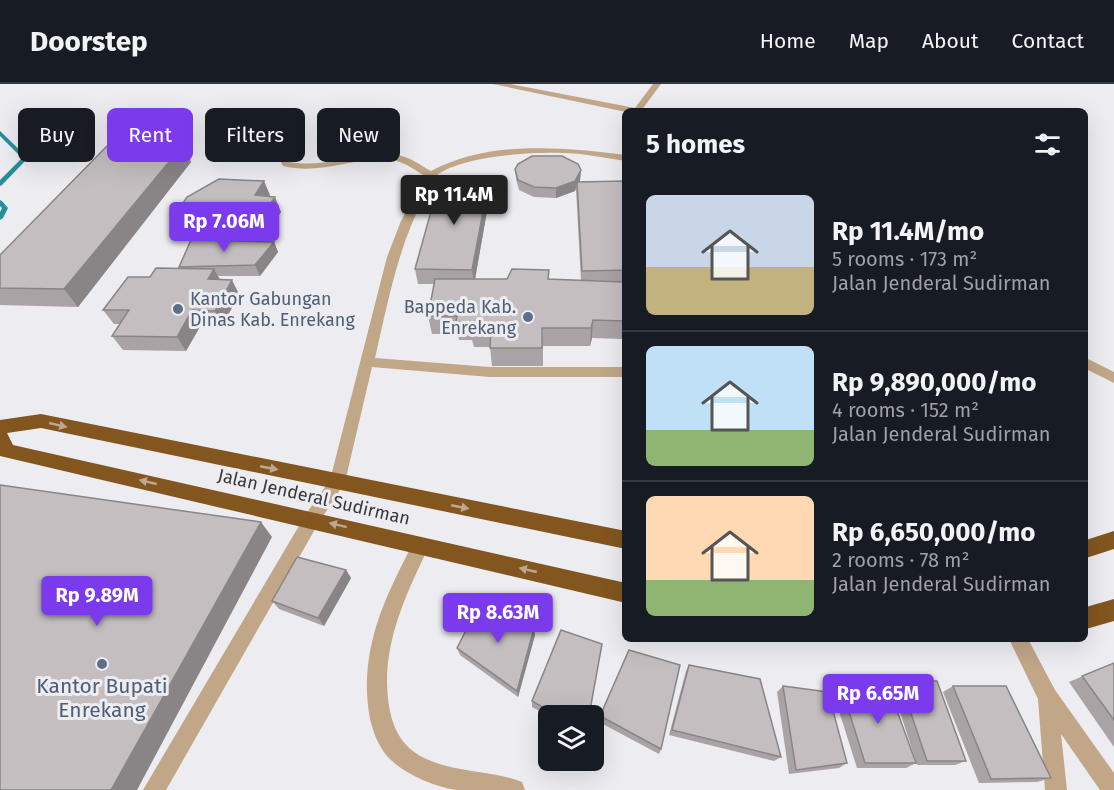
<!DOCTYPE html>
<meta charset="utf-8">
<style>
body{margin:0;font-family:"Fira Sans",sans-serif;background:#242831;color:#f1f3f6;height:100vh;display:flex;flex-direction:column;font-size:22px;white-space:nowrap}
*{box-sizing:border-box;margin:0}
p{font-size:20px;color:#9ea1a6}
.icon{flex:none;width:33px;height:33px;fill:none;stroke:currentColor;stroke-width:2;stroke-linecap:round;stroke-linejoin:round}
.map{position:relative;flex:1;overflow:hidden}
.sheet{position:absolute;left:622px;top:24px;width:466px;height:534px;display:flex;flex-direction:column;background:#171b24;border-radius:9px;box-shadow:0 6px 24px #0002}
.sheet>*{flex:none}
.hud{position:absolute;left:18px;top:24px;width:514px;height:54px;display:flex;gap:12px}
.buttons{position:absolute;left:538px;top:621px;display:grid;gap:12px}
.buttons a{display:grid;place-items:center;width:66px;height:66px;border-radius:9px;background:#171b24;box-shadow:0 6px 24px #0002;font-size:30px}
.price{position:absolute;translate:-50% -51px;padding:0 14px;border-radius:6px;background:#7c3aed;color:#fff;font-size:20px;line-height:39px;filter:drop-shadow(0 2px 3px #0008)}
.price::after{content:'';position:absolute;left:50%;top:36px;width:18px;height:14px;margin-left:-9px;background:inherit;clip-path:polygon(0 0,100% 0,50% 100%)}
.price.active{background:#222;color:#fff}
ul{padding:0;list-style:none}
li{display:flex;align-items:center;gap:18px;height:150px;padding:0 24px}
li+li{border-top:2px solid #363941}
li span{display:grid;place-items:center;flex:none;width:168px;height:120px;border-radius:9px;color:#555}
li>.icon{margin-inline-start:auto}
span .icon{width:72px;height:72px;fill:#fffc;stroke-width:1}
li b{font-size:26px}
h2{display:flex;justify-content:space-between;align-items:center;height:72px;padding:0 24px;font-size:26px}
.pill{padding:0 21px;border-radius:9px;background:#171b24;box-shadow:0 6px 24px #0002;font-size:21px;line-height:54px}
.pill.active{background:#7c3aed;color:#fff}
header{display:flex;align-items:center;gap:36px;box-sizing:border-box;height:84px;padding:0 30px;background:#171b24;border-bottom:2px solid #363941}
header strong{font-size:28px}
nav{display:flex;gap:33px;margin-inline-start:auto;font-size:21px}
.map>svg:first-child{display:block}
</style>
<header>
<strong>Doorstep</strong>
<nav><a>Home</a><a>Map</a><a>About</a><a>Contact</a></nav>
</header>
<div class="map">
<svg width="1114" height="706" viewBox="0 0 1114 706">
<rect width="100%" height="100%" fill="#ececf1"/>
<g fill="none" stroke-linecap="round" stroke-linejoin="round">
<g fill="#288e98" fill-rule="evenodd">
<path d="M 0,47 L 28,74 L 2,101 L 0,102 L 0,96 L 22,74 L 0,52 Z"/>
<path d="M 0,116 L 2,117 L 8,124 L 3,134 L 0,136 L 0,128 L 2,124 L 0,122 Z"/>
</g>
<g fill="#c1a688" fill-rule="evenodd">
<path d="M 493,0 L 510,0 L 635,24 L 653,0 L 661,0 L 641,27 L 626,28 Z"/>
<path d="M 237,39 L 243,39 L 251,52 L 282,63 L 290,78 C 326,85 361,66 397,71 C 410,73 420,81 431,87 C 490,56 562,63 626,71 L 626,77 C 605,74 583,69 562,69 C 531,68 460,72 436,92 C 431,96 428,106 425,112 C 398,162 388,218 375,274 L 490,283 L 626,283 L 626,293 L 490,293 L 372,283 L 345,398 L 318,440 L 166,706 L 143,706 L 306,430 L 330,396 L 387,173 L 401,137 L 425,92 C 416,87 406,79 396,77 C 359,70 324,92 283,82 L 275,67 L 244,56 L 235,41 Z"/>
<path d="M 1086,274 L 1114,288 L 1114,299 L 1086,285 Z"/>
<path d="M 420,454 L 426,457 L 429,462 C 406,511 382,559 388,615 C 391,641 400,662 424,674 C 455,689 491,686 522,698 L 525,706 C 503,706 478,706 456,706 C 433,702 403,690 387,672 C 363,643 364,592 372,558 C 380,522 398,489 414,457 Z"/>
<path d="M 1009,555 L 1028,555 L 1055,606 L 1114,689 L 1114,706 L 1100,706 L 1061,650 L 1067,706 L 1045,706 L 1038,615 Z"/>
</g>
<g fill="#82561e" fill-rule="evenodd">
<path d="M 41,330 L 626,447 L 626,465 L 41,344 L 7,349 L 13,361 L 626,499 L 626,519 L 0,372 L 0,336 Z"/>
<path d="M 1114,447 L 1114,465 L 1086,474 L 1086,456 Z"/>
<path d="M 1114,515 L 1114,537 L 1086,545 L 1086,523 Z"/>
</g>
</g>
<g fill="#a9a3a5">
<path d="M 183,61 L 191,78 L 78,223 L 0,221 L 0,171 Z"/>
<path d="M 515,85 L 581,86 L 580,96 L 580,98 L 626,97 L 626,201 L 623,201 L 624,237 L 622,255 L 592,254 L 590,262 L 543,262 L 543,282 L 492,282 L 490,263 L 474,263 L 472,256 L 459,256 L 458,250 L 432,250 L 428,232 L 434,200 L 418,200 L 415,185 L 489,96 L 490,110 L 475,195 L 507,195 L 549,186 L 549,195 L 581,197 L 576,104 L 575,107 L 556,114 L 534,113 L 519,106 L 516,95 Z"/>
<path d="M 270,111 L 269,113 L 281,128 L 267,148 L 249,149 L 244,157 L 274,158 L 278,168 L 260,192 L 218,192 L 220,195 L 239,210 L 223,241 L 201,241 L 186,267 L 123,266 L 112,252 L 120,240 L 114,240 L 103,226 L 150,193 L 180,184 L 179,183 L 191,156 L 188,150 L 179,149 L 172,135 Z"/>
<path d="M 346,486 L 351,494 L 324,542 L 279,525 L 272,517 Z"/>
<path d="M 535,551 L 518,613 L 460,571 L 457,564 Z"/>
<path d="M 1114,579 L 1114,663 L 1069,598 Z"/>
<path d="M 689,581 L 781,673 L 774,677 L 669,651 L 686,587 Z"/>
<path d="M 900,597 L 966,677 L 955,681 L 917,681 L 892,603 Z"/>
<path d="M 783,602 L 847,679 L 839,684 L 789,690 L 777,608 Z"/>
<path d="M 841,602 L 916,679 L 906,684 L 857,684 L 833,608 Z"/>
<path d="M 953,602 L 1051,694 L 1037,698 L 979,699 L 943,608 Z"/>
<path d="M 532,617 L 590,632 L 549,632 L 532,623 Z"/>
<path d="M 600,632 L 661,665 L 659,670 L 599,638 Z"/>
</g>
<g fill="#898586">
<path d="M 183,61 L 191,78 L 78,223 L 64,205 Z"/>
<path d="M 581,86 L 580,96 L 577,103 L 577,98 L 576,104 L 575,107 L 556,114 L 556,104 Z"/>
<path d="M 489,96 L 490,110 L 474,201 L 472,186 Z"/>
<path d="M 264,97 L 270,111 L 261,126 L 255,111 Z"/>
<path d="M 275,113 L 281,128 L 267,148 L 261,134 Z"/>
<path d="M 242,135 L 249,149 L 243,158 L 237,144 Z"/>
<path d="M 274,158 L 278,168 L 260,192 L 255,181 Z"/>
<path d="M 214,185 L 222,200 L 208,195 Z"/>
<path d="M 232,196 L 239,210 L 223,241 L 215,227 Z"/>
<path d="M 192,226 L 201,241 L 186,267 L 177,253 Z"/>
<path d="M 593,236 L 592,254 L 590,262 L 591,244 Z"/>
<path d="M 261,438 L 272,453 L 137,706 L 111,706 Z"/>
<path d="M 346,486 L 351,494 L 324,542 L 318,534 Z"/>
<path d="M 534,544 L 535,551 L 518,613 L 517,607 Z"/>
</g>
<g fill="#c4bec0" stroke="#898586" stroke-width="1.5">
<path d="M 109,60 L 183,61 L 64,205 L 0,204 L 0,171 Z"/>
<path d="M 532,72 L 562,72 L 578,80 L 581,86 L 575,97 L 556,104 L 534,103 L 518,96 L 515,85 L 518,80 Z"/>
<path d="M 219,95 L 264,97 L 255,111 L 275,113 L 261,134 L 242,135 L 237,144 L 185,145 L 191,135 L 172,135 L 187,113 Z"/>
<path d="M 440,95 L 489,96 L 472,186 L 415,185 Z"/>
<path d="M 626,97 L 626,186 L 582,187 L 577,98 Z"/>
<path d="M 191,156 L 274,158 L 255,181 L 179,183 Z"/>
<path d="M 156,184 L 214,185 L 208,195 L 232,196 L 215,227 L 192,226 L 177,253 L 112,252 L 129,226 L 103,226 L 128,193 L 150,193 Z"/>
<path d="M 512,185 L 549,186 L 548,195 L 623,198 L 624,237 L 593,236 L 591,244 L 542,244 L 542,264 L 490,264 L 491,245 L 471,246 L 472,238 L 456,238 L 457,232 L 428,232 L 435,195 L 507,195 Z"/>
<path d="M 0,401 L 261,438 L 111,706 L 0,706 Z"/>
<path d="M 297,473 L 346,486 L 318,534 L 272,517 Z"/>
<path d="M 480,519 L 534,544 L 517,607 L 457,564 Z"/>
<path d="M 561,546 L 602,560 L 589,632 L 558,632 L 532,617 Z"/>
<path d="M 629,566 L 680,581 L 661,665 L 600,632 Z"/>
<path d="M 1114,579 L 1114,636 L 1082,592 Z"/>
<path d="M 689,581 L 760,595 L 781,673 L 672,646 Z"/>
<path d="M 900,597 L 937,597 L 966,677 L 927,677 Z"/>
<path d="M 783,602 L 828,608 L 847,679 L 796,686 Z"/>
<path d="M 841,602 L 888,602 L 916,679 L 865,679 Z"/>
<path d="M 953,602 L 1006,602 L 1051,694 L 991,695 Z"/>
</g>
<defs><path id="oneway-solid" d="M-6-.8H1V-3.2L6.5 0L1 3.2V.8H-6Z" transform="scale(1.5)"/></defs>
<g fill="#bca892">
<use href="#oneway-solid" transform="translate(58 341) rotate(13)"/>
<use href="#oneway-solid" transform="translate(269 384) rotate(11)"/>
<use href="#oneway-solid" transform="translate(148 398) rotate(-167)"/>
<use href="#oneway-solid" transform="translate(460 423) rotate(11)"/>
<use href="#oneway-solid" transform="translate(338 441) rotate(-166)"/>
<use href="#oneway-solid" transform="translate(528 486) rotate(-167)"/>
</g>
<g fill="#5c6f8a" stroke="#ececf1" stroke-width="2">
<circle cx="178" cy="225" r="6"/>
<circle cx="528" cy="233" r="6"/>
<circle cx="102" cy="580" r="6"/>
</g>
<g text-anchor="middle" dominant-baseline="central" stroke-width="6" stroke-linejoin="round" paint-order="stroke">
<g font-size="18" fill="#4e5e75" stroke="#ececf1" text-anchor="start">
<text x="190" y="215">Kantor Gabungan<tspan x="190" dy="21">Dinas Kab. Enrekang</tspan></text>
<text x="516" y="223" text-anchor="end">Bappeda Kab.<tspan x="516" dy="21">Enrekang</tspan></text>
</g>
<g font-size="18" fill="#39383b" stroke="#ececf1">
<text transform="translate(314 413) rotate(13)">Jalan Jenderal Sudirman</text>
</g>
<g font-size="21" fill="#4e5e75" stroke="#ececf1">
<text x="102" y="602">Kantor Bupati<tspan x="102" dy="24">Enrekang</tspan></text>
</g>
</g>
</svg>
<div class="buttons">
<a><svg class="icon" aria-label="layers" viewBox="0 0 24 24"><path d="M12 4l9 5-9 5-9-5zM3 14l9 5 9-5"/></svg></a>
</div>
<b class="price active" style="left:454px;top:142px">Rp 11.4M</b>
<b class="price" style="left:224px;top:169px">Rp 7.06M</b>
<b class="price" style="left:97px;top:543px">Rp 9.89M</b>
<b class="price" style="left:498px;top:560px">Rp 8.63M</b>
<b class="price" style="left:878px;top:641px">Rp 6.65M</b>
<div class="hud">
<a class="pill">Buy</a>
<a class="pill active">Rent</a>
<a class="pill">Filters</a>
<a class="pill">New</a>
</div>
<section class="sheet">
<h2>5 homes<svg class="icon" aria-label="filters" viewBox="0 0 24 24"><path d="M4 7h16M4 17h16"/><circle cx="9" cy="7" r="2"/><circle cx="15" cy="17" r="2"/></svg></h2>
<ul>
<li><span style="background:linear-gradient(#c9d6e8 60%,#c2b280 0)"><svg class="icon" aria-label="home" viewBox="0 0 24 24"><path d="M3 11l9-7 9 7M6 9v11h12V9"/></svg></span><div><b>Rp 11.4M/mo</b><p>5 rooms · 173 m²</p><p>Jalan Jenderal Sudirman</p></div></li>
<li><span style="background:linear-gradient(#bfe0f5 70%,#8fb573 0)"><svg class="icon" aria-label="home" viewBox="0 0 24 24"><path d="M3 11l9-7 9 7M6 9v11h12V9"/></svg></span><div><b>Rp 9,890,000/mo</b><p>4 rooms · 152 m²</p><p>Jalan Jenderal Sudirman</p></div></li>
<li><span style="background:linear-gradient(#ffd9b3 70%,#8fb573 0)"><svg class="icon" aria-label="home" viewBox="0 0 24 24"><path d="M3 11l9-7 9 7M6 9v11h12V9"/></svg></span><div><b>Rp 6,650,000/mo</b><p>2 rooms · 78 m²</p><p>Jalan Jenderal Sudirman</p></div></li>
</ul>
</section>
</div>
